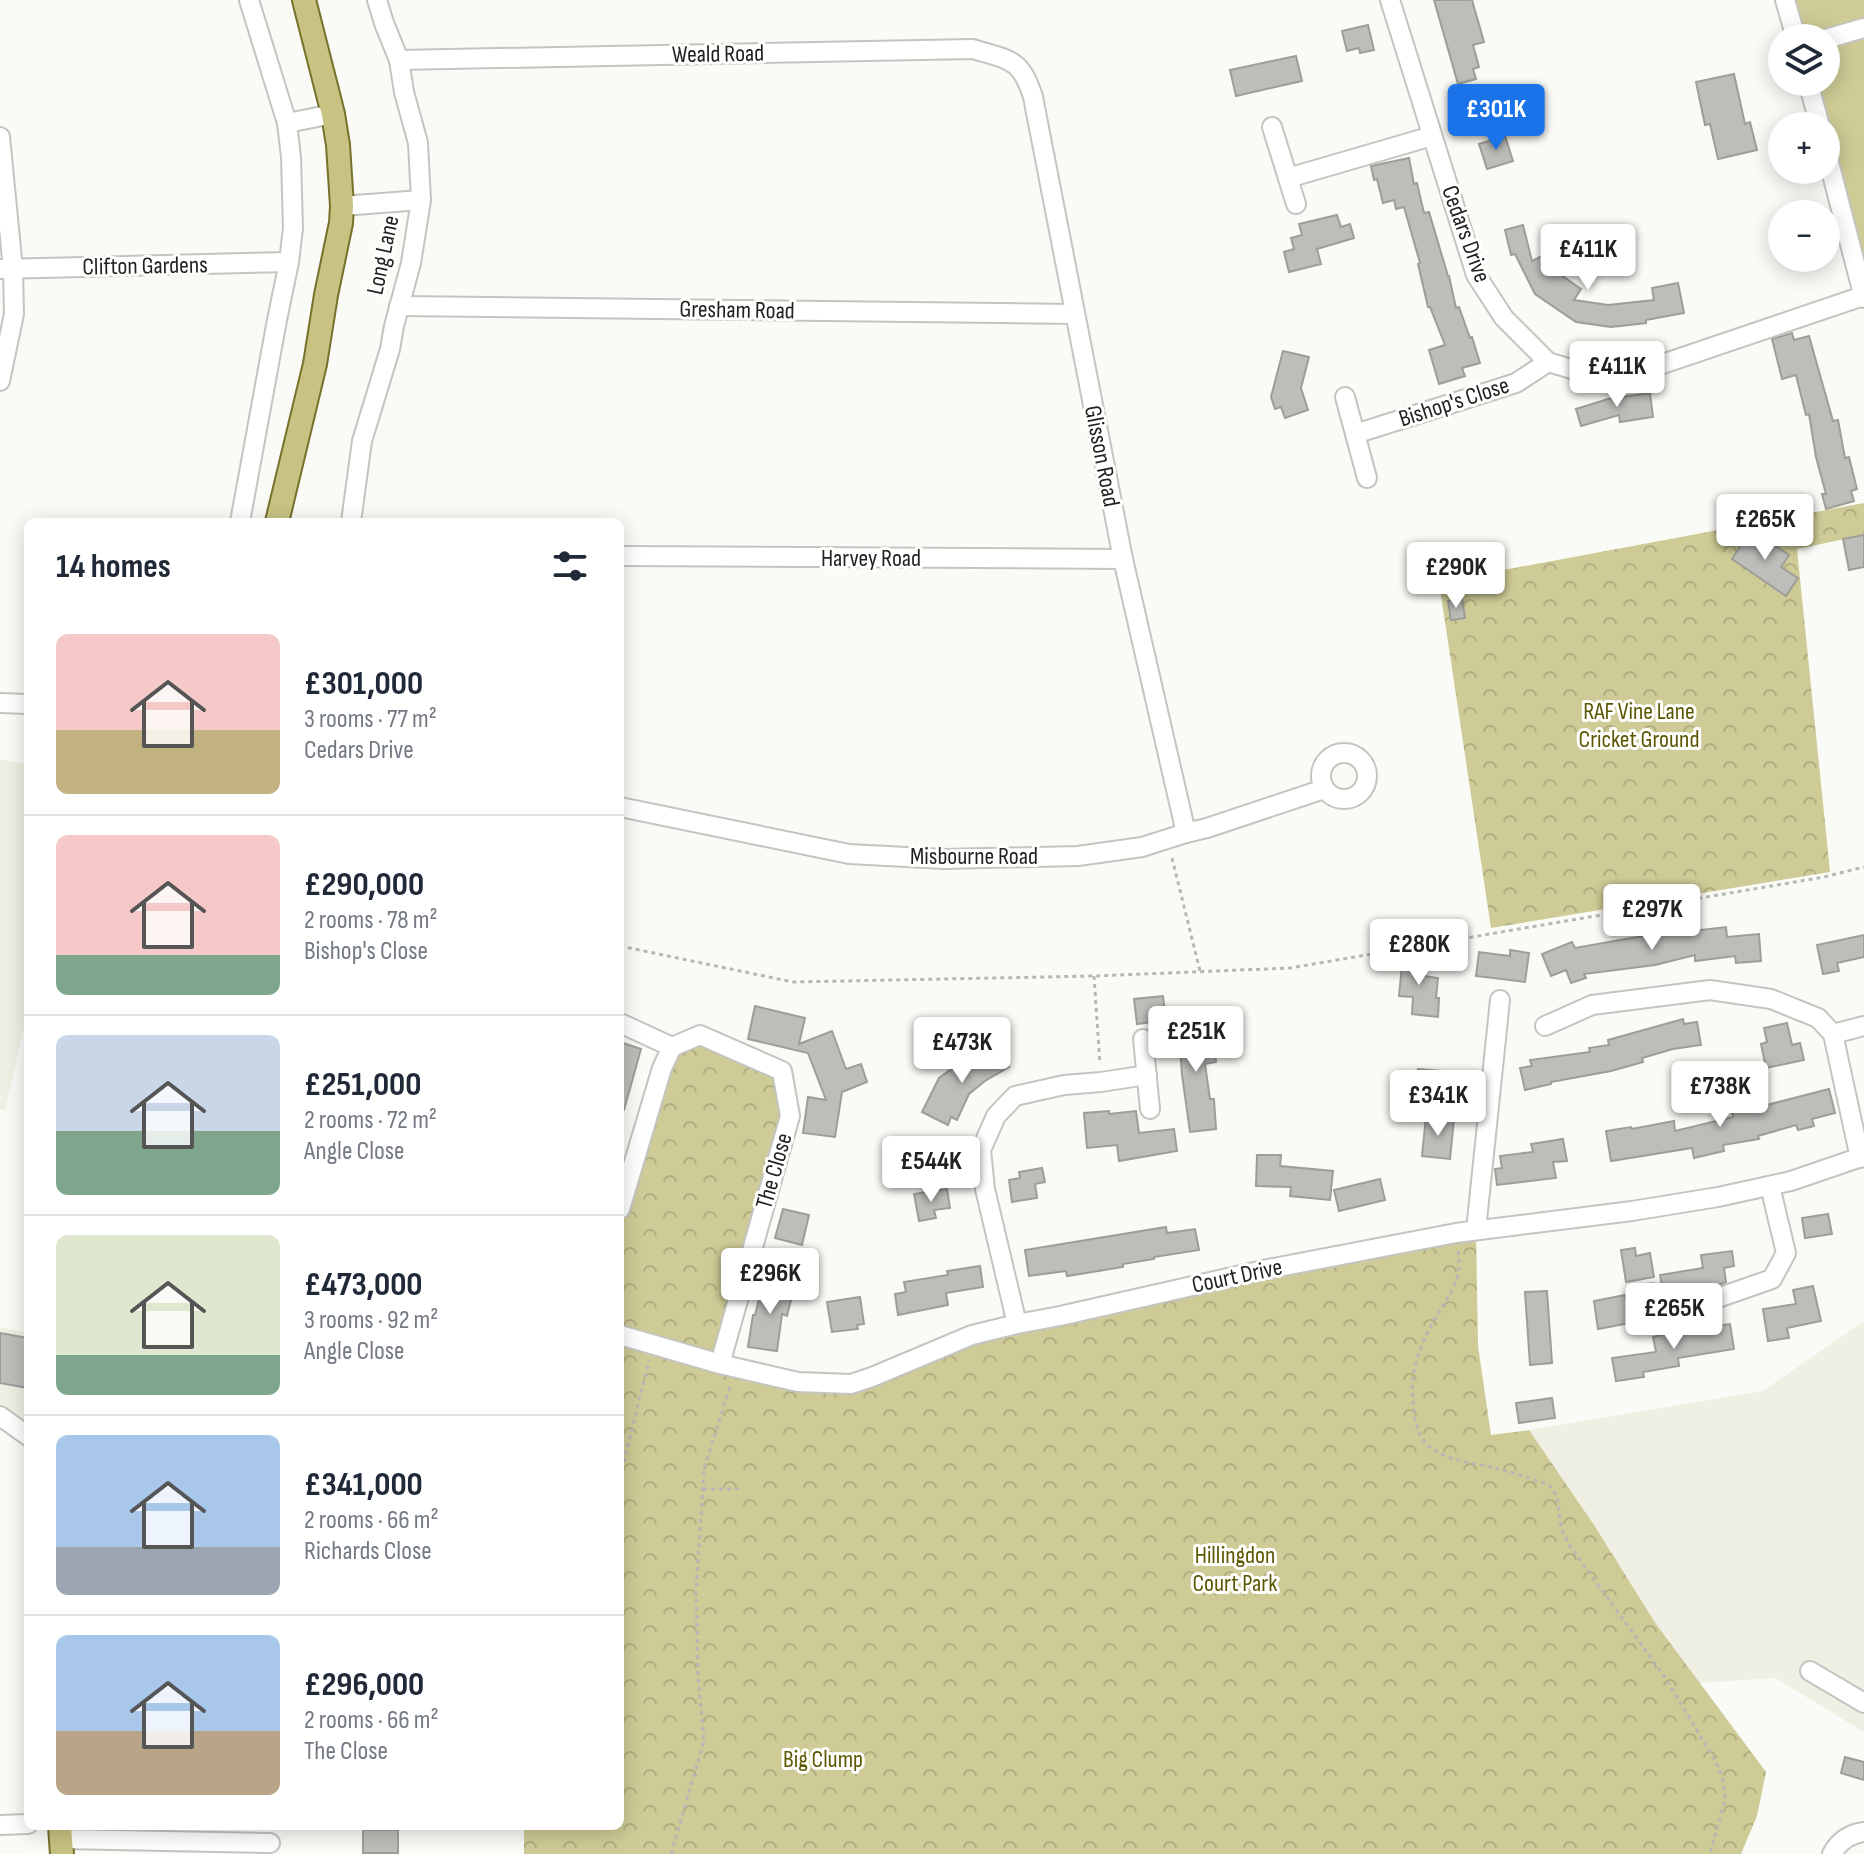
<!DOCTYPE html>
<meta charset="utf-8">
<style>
body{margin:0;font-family:"Sofia Sans Condensed",sans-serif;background:#f6f6f7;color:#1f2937;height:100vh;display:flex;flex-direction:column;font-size:30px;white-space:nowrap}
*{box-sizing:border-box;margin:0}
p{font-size:26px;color:#747a83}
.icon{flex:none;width:44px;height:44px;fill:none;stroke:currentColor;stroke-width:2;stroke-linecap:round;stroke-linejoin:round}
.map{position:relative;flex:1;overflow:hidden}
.sheet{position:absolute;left:24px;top:518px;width:600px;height:1312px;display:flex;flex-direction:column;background:#fff;border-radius:12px;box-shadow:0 4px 20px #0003}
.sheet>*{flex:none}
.tools{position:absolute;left:1768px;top:24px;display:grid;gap:16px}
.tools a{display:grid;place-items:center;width:72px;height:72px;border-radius:50%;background:#fff;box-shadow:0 4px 20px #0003;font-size:40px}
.price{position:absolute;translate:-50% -68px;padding:0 18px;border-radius:8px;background:#fff;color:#222;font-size:26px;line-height:52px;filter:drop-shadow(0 2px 4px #0008)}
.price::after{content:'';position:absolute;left:50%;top:48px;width:24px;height:18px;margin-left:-12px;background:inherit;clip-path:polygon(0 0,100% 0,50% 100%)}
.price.active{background:#1a73e8;color:#fff}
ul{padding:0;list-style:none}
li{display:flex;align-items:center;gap:24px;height:200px;padding:0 32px}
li+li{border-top:2px solid #e0e1e3}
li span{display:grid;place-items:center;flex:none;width:224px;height:160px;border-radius:12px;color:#555}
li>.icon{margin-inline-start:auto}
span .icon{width:96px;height:96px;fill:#fffc;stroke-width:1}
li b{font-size:34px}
h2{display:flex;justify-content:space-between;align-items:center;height:96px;padding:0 32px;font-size:34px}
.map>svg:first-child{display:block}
</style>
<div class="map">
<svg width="1864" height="1854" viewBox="0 0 1864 1854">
<defs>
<pattern id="forest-crowns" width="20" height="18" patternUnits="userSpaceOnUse" patternTransform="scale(2)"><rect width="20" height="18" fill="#cecb96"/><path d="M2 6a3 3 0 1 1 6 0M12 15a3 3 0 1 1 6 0" fill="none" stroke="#b1ae81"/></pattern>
</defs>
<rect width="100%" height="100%" fill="#fafaf6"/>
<g fill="#f0efe4">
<path d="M 0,759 L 28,765 L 28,1007 L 5,1111 L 0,1109 Z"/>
<path d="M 1864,1321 L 1864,1732 L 1775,1678 L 1699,1683 L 1656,1624 L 1594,1525 L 1529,1430 L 1763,1391 Z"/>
<path d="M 0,1327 L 28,1333 L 28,1437 L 0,1418 Z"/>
</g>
<path fill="#cecb96" d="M 1785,0 L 1864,0 L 1864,265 L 1826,137 L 1826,126 L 1810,82 L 1826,82 L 1826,38 L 1796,38 Z"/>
<g fill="url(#forest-crowns)">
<path d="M 1864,503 L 1864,535 L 1797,549 L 1830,872 L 1491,928 L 1439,582 Z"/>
<path d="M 700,1035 L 782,1071 L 790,1116 L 720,1364 L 825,1384 L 938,1349 L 1476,1230 L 1478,1346 L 1491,1435 L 1529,1430 L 1594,1525 L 1656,1624 L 1766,1772 L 1757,1816 L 1741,1854 L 524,1854 L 524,1826 L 620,1826 L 620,1209 L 662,1068 Z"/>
</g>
<g fill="#bdbdba" stroke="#9d9d99" stroke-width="2">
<path d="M 1434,0 L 1472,0 L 1484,42 L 1473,45 L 1479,67 L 1473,69 L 1476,79 L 1458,84 Z"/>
<path d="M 1368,25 L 1374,50 L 1360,53 L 1359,48 L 1347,51 L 1342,31 Z"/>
<path d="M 1296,56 L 1302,81 L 1236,96 L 1230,70 Z"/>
<path d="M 1734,74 L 1745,124 L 1750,122 L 1757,150 L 1718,159 L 1710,124 L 1705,125 L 1696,82 Z"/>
<path d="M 1505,136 L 1513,161 L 1487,169 L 1479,144 Z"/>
<path d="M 1409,158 L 1414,184 L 1417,183 L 1424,213 L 1429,212 L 1448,276 L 1449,276 L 1456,308 L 1459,307 L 1470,338 L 1472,337 L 1480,363 L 1462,368 L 1465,376 L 1439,384 L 1429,350 L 1445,345 L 1430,307 L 1428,307 L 1418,264 L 1420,263 L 1404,207 L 1396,209 L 1394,200 L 1383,203 L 1377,179 L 1374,180 L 1371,166 Z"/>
<path d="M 1337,215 L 1341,227 L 1350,224 L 1354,238 L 1317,249 L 1321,264 L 1289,272 L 1284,252 L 1294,249 L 1291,238 L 1302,235 L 1299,224 Z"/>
<path d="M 1523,225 L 1532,261 L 1546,254 L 1554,270 L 1581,289 L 1574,300 L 1608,305 L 1654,300 L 1652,288 L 1678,283 L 1684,313 L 1646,320 L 1646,323 L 1611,327 L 1576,322 L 1535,294 L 1515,254 L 1511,255 L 1505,230 Z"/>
<path d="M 1792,333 L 1794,340 L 1809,336 L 1833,421 L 1838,420 L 1845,458 L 1849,457 L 1857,489 L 1851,491 L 1854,501 L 1826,509 L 1822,494 L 1826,494 L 1816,457 L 1809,414 L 1806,415 L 1796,375 L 1782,379 L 1772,339 Z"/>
<path d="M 1283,351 L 1309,357 L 1301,388 L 1308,410 L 1285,418 L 1281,407 L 1275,409 L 1271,397 Z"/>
<path d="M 1650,393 L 1653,417 L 1620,422 L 1619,415 L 1581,426 L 1576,409 L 1608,399 Z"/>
<path d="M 1751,530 L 1789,555 L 1781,567 L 1798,578 L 1786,596 L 1732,559 Z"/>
<path d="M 1864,535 L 1864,567 L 1849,570 L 1843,539 Z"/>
<path d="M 1462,599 L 1465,618 L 1451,620 L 1448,601 Z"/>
<path d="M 1726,927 L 1727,937 L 1759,934 L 1761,961 L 1736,963 L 1735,956 L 1695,961 L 1695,955 L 1655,965 L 1584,974 L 1586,978 L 1571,983 L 1566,970 L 1551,976 L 1542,954 L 1572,942 L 1575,948 L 1683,929 L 1684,932 Z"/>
<path d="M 1864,935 L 1864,957 L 1837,963 L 1839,971 L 1823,974 L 1817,945 Z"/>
<path d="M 1510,950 L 1529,953 L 1525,982 L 1476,976 L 1479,952 L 1510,956 Z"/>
<path d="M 1403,955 L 1426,957 L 1424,976 L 1438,978 L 1436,998 L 1439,998 L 1438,1017 L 1412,1014 L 1413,997 L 1399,996 Z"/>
<path d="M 1163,996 L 1166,1020 L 1137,1024 L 1134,999 Z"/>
<path d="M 755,1006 L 805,1018 L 799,1044 L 832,1031 L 846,1069 L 861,1064 L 867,1082 L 842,1092 L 835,1137 L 803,1133 L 808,1097 L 826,1100 L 808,1053 L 748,1039 Z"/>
<path d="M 1201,1016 L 1204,1045 L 1214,1044 L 1216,1062 L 1205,1064 L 1210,1099 L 1214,1099 L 1216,1129 L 1190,1132 L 1182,1075 L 1178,1018 Z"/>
<path d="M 1683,1019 L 1684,1024 L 1697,1022 L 1701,1045 L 1673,1049 L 1642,1058 L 1643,1062 L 1611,1071 L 1551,1082 L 1551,1084 L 1525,1090 L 1520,1068 L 1532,1066 L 1530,1060 L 1590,1052 L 1589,1048 L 1609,1045 L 1608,1040 Z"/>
<path d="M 1787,1023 L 1792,1045 L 1800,1043 L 1804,1060 L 1766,1068 L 1761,1044 L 1767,1042 L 1764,1028 Z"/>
<path d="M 620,1042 L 641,1049 L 624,1110 L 620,1110 Z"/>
<path d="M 996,1046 L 1009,1067 L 985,1081 L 969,1094 L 957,1120 L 951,1117 L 948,1125 L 922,1112 L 939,1078 L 965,1059 L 968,1062 Z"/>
<path d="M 1418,1069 L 1441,1071 L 1438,1110 L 1413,1109 Z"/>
<path d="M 1829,1089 L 1835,1113 L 1812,1119 L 1814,1126 L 1798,1130 L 1796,1125 L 1758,1136 L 1759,1139 L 1723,1145 L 1724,1151 L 1694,1158 L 1692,1148 L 1611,1161 L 1606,1131 L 1631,1127 L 1632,1129 L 1674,1121 L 1675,1131 L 1733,1117 L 1732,1112 L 1759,1107 Z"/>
<path d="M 1109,1111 L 1109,1114 L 1136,1111 L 1139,1133 L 1174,1129 L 1177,1151 L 1119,1161 L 1117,1145 L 1087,1148 L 1084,1113 Z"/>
<path d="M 1426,1116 L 1454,1119 L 1450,1159 L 1422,1156 Z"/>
<path d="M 1563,1139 L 1567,1161 L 1553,1162 L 1556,1178 L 1497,1185 L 1495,1169 L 1502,1168 L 1500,1156 L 1533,1152 L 1531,1144 Z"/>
<path d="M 1257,1155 L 1281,1155 L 1280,1166 L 1333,1171 L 1330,1200 L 1290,1196 L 1291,1187 L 1256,1186 Z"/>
<path d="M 1042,1168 L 1045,1182 L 1035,1184 L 1037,1198 L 1012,1202 L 1009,1180 L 1020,1178 L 1019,1172 Z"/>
<path d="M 1380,1179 L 1385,1200 L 1339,1211 L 1334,1190 Z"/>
<path d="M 947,1189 L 950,1208 L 934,1210 L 936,1218 L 919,1221 L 914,1194 Z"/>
<path d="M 783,1209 L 809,1215 L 802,1245 L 775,1238 Z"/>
<path d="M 1828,1214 L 1832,1234 L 1805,1238 L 1802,1218 Z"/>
<path d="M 1166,1227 L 1167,1233 L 1195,1229 L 1199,1250 L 1154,1257 L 1154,1259 L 1123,1264 L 1123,1267 L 1067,1276 L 1066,1271 L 1029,1276 L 1025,1250 Z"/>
<path d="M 1635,1248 L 1636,1256 L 1650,1253 L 1654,1277 L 1626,1282 L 1621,1250 Z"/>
<path d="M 1732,1251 L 1734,1266 L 1724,1268 L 1726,1282 L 1708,1289 L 1692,1291 L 1693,1294 L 1690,1295 L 1667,1299 L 1662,1286 L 1660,1275 L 1703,1268 L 1701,1255 Z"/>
<path d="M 980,1266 L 983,1287 L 946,1293 L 948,1305 L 898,1315 L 895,1294 L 906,1292 L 904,1282 L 948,1275 L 947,1271 Z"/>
<path d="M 764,1280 L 794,1288 L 787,1316 L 782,1314 L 777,1351 L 748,1347 L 753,1315 L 755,1315 Z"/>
<path d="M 1813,1286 L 1821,1321 L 1787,1328 L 1789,1338 L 1768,1341 L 1763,1309 L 1796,1304 L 1793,1290 Z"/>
<path d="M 1547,1291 L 1552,1363 L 1530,1365 L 1525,1292 Z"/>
<path d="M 1625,1295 L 1630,1323 L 1598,1329 L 1594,1301 Z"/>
<path d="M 860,1297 L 864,1324 L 857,1325 L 858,1329 L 832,1332 L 827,1302 Z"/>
<path d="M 1730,1324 L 1734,1349 L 1678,1358 L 1679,1366 L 1643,1372 L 1644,1377 L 1616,1381 L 1612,1358 L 1656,1352 L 1653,1337 L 1684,1330 Z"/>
<path d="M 0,1333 L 28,1338 L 28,1388 L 0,1383 Z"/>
<path d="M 1552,1398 L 1555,1418 L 1519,1423 L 1516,1403 Z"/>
<path d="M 1845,1757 L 1864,1762 L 1864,1780 L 1841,1773 Z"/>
<rect x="363" y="1830" width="35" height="23"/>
</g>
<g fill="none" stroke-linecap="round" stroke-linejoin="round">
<g stroke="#c4c4c0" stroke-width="22">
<g id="minor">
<path d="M 249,0 L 287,123"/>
<path d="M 1390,0 L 1476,275 L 1504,318 L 1548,362 L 1588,374 L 1627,376 L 1863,296"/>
<path d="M 1785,0 L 1796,38"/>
<path d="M 1826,39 L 1864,28"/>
<path d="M 399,60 L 973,49 C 1009,60 1021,58 1033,97 L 1123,559 L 1186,833"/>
<path d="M 1808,82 L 1820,126"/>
<path d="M 1272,127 L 1296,204"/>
<path d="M 0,137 L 13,269 L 14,314 L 0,381"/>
<path d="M 1826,151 L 1864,298"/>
<path d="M 1288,178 L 1432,136"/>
<path d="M 342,206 L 421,200"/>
<path d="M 0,269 L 289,262"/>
<path d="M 399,306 L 1074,314"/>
<path d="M 1345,397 L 1367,478"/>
<path d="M 1355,434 L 1516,383 L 1548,362"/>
<path d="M 240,522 L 277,320 L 289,262 L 293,228 L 291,157 L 287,123 L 333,114"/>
<path d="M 351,522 L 362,441 L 390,349 L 394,326 L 411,263 L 421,200 L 418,143 L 404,92 L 399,60 L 384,23 L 377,0"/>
<path d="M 620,556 L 1123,559"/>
<path d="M 0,703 L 28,704"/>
<circle cx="1344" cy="776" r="23"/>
<path d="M 620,807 L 849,854 L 944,859 L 1078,856 L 1142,847 L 1186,833 L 1207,828 L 1324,789"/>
<path d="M 620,1023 L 672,1047"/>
<path d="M 1545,1026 L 1592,1005 L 1710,990 L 1771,999 L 1818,1018 L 1833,1034 L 1860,1158"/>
<path d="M 1833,1034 L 1864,1026"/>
<path d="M 1143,1039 L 1150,1109"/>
<path d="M 620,1209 L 662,1068 L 672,1047 L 700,1035 L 782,1071 L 790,1116 L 720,1364"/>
<path d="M 1476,1230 L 1500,1000"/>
<path d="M 1652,1293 L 1662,1318"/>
<path d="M 1017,1324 L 985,1189 L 981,1150 L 996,1116 L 1015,1096 L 1064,1085 L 1101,1082 L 1147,1075"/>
<path d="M 1643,1324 L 1772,1279 L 1786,1253 L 1770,1186"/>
<path d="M 620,1335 L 720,1364 L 798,1382 L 851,1384 L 872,1377 L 972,1335 L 1017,1324 L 1060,1316 L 1263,1270 L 1456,1233 L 1632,1211 L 1718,1197 L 1791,1181 L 1864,1156"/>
<path d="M 0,1416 L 28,1436"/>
<path d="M 1810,1671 L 1864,1703"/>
<path d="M 0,1825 L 28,1824"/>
<path d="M 61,1839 L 270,1843"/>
<path d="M 1832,1854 C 1839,1841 1849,1834 1864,1832"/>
</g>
</g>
<g stroke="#76712b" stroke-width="26">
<g id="major">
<path d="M 277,522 L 315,364 L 326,295 L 341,223 L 342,206 L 338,145 L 333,114 L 304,0"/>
<path d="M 60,1826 L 62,1854"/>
</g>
</g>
<g stroke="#b7b7b4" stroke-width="3" stroke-dasharray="4 4" stroke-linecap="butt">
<path d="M 1172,858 L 1200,971"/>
<path d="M 620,946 L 793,982 L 1094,976 L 1290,968 L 1824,877 L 1864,867"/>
<path d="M 1094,976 L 1100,1064"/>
<path d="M 1458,1251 C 1463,1281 1449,1294 1435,1319 C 1420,1345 1410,1370 1413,1401 C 1414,1417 1416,1434 1429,1446 C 1447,1462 1477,1463 1499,1469 C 1515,1473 1531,1479 1547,1484 C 1562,1496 1557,1513 1562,1530 C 1563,1532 1568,1542 1568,1543 L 1664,1676 L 1716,1762 L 1724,1783 L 1725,1799 L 1710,1854"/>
<path d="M 620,1478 L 649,1360"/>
<path d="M 703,1489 L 742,1489"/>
<path d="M 671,1854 L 704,1741 L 698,1675 L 696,1592 L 704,1469 L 731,1383"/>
</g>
<use href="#minor" stroke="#fff" stroke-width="18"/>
<use href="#major" stroke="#c8c383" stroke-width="22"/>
</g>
<g text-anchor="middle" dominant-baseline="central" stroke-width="6" stroke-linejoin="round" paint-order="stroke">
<g font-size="24" fill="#222220" stroke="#fffffe">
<text transform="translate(718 54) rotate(-1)">Weald Road</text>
<text transform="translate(1466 234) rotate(70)">Cedars Drive</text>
<text transform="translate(383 255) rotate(-78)">Long Lane</text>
<text transform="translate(145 266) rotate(-1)">Clifton Gardens</text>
<text transform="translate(737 310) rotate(1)">Gresham Road</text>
<text transform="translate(1454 402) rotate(-18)">Bishop's Close</text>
<text transform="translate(1102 456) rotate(79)">Glisson Road</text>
<text x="871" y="558">Harvey Road</text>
<text x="974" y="856">Misbourne Road</text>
<text transform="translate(774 1171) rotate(-74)">The Close</text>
<text transform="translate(1237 1276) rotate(-12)">Court Drive</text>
</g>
<g font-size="24" fill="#5c5601" stroke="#fffffe">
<text x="1639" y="711">RAF Vine Lane<tspan x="1639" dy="28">Cricket Ground</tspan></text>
<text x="1235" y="1555">Hillingdon<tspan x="1235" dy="28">Court Park</tspan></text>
<text x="823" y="1759">Big Clump</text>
</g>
</g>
</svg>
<div class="tools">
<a><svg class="icon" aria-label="layers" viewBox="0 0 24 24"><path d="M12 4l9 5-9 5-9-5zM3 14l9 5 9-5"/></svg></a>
<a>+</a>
<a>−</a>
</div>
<b class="price active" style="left:1496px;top:152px">£301K</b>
<b class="price" style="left:1588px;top:292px">£411K</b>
<b class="price" style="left:1617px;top:409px">£411K</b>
<b class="price" style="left:1765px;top:562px">£265K</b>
<b class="price" style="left:1456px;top:610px">£290K</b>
<b class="price" style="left:1652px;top:952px">£297K</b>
<b class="price" style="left:1419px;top:987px">£280K</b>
<b class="price" style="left:1196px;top:1074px">£251K</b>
<b class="price" style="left:962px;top:1085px">£473K</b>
<b class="price" style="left:1720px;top:1129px">£738K</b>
<b class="price" style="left:1438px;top:1138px">£341K</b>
<b class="price" style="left:931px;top:1204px">£544K</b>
<b class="price" style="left:770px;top:1316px">£296K</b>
<b class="price" style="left:1674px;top:1351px">£265K</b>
<section class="sheet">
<h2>14 homes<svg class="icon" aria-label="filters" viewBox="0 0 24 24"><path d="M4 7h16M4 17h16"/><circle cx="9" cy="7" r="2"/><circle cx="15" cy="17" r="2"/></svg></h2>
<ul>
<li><span style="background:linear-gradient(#f6c9c9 60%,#c2b280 0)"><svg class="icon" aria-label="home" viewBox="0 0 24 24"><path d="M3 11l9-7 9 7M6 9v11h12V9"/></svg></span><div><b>£301,000</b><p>3 rooms · 77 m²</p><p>Cedars Drive</p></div></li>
<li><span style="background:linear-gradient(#f6c9c9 75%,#7fa58c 0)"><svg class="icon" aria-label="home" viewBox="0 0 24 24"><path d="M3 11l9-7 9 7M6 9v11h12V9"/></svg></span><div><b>£290,000</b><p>2 rooms · 78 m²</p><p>Bishop's Close</p></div></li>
<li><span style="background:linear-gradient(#c9d6e8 60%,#7fa58c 0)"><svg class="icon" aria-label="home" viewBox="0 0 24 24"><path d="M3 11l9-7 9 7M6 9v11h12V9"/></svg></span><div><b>£251,000</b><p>2 rooms · 72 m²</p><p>Angle Close</p></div></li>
<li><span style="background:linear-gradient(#dfe7d0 75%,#7fa58c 0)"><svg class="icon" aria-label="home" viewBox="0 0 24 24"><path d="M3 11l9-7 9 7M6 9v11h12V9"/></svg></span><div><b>£473,000</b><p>3 rooms · 92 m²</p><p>Angle Close</p></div></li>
<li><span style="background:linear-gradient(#a9c7e8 70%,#9aa5b1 0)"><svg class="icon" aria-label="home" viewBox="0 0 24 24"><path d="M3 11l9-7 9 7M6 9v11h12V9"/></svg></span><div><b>£341,000</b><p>2 rooms · 66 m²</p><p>Richards Close</p></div></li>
<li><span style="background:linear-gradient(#a9c7e8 60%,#b9a48a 0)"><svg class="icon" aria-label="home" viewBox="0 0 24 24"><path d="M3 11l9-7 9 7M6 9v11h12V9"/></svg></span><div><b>£296,000</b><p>2 rooms · 66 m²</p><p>The Close</p></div></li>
</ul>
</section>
</div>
